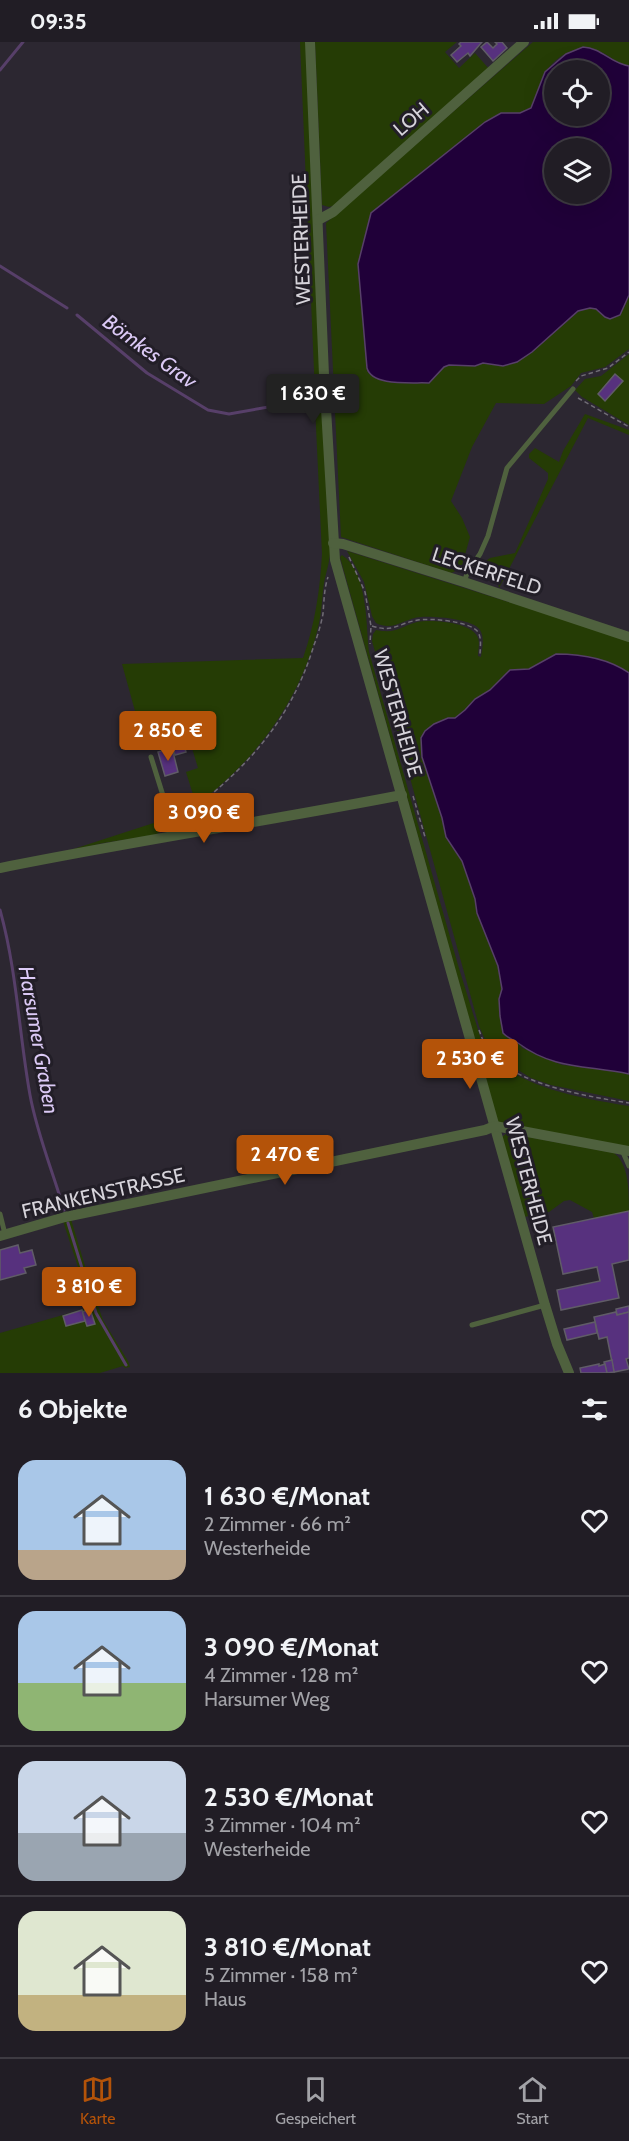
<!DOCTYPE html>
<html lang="de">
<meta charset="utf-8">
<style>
body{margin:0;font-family:Cabin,sans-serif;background:#29262d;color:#f1f3f6;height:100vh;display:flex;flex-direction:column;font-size:22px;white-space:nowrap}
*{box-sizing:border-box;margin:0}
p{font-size:20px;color:#a2a2a7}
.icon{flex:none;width:33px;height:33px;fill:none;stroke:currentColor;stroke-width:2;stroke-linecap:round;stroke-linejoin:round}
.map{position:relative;height:1331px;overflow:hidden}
.sheet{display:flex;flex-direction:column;background:#211d25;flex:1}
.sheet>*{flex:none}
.controls{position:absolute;left:544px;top:18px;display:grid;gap:12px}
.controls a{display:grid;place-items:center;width:66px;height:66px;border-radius:50%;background:#211d25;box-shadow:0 6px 24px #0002,0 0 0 2px #3e3b42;font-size:30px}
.price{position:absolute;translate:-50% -51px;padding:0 14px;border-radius:6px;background:#b45309;color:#fff;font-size:20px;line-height:39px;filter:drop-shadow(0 2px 3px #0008)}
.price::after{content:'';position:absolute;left:50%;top:36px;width:18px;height:14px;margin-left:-9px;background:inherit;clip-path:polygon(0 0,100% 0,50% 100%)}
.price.selected{background:#222;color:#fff}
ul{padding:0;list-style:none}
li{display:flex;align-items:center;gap:18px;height:150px;padding:0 18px}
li+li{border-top:2px solid #3e3b42}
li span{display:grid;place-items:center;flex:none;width:168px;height:120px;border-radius:18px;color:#555}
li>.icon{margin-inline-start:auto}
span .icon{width:72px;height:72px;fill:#fffc;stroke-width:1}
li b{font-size:26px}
h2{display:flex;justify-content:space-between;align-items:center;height:72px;padding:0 18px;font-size:26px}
.status{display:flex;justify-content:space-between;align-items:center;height:42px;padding:0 30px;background:#211d25;direction:ltr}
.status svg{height:16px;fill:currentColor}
.dock{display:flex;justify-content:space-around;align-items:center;height:84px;border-top:2px solid #3e3b42;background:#211d25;font-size:16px;color:#a2a2a7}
.dock a{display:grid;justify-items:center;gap:3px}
.dock .selected{color:#b45309}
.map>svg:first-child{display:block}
</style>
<div class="status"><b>09:35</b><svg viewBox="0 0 49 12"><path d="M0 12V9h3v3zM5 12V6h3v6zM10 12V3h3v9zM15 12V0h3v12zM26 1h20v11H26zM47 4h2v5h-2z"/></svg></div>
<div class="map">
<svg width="629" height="1331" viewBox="0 0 629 1331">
<rect width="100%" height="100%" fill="#2c2731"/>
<g fill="#253c05">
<path d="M 300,0 L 307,0 L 322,350 L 315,352 Z"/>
<path d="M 315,0 L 457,0 L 445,10 L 459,26 L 475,11 L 490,28 L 336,163 L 329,165 L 322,163 Z"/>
<path d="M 533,0 L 629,0 L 629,24 C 613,21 613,15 601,10 C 580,0 556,13 545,31 C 539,42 537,55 531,66 L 520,71 L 501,71 L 358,222 L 367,329 C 377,344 413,340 429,341 L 444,325 L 449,323 L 475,324 L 483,321 L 492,323 L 532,310 L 578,270 L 590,266 L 596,267 L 602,271 L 624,266 L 629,253 L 629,307 L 605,325 L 581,331 L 571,344 L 544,362 L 496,361 L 472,405 L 451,459 L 462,476 L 470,495 L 461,527 L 451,531 L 341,495 L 326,181 Z"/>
<path d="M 629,312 L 629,383 L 582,355 L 575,348 L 585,337 L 601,334 Z"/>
<path d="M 323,363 C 325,412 330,461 330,509 C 330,520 326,530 324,541 C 322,554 322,568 319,581 C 304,651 262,710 208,754 L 204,752 L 195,759 L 186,730 L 198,726 L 186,686 L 180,688 L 179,687 L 143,698 L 122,622 L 303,616 C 315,582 320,548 322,512 L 315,364 Z"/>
<path d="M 585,372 L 629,388 L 629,393 L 588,376 L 499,546 L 498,542 L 472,531 L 473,528 L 490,516 L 515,511 L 548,437 L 548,431 L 529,416 L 529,412 L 535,406 L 559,420 L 563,409 Z"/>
<path d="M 347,509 L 629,598 L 629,631 L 618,624 L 598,617 L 556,612 L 530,627 L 517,627 L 506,631 L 490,648 L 475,657 L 465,668 L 455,676 L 448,676 L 434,682 L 425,689 L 421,696 L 422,715 L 442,776 L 446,795 L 462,819 L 475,857 L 477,871 L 498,924 L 502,947 L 499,957 L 508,996 L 520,1002 L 522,1006 L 562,1023 L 608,1027 L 629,1032 L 629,1059 L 551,1043 L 531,1036 L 497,1015 L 486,1000 L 479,984 L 457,905 L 372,599 L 373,592 L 376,588 C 397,592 399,585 417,580 C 431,577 473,580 478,596 C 480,601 478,609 478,614 L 481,615 C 482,607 485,596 480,588 C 473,577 434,574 421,575 C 404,576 394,590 376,581 L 372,574 L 364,540 Z"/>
<path d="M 342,513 C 368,529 366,584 369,610 L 458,923 L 483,1004 C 511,1045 582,1056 629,1064 L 629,1106 L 498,1081 L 340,515 Z"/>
<path d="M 166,777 L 166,784 L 156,793 L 103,801 L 55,813 Z"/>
<path d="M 507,1091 L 614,1111 C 629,1122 629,1149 629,1169 L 594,1176 L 592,1170 L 570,1158 L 564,1159 L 549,1170 L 524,1175 L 502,1095 Z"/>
<path d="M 71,1177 L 91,1244 L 103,1278 L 128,1319 L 130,1325 L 125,1326 L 123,1324 L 100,1331 L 0,1331 L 0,1291 L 91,1265 L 63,1179 Z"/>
</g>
<g fill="#200039" stroke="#573f69" stroke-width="1.5" fill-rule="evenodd">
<path d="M 583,5 C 602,6 610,21 629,24 L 629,253 L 620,273 L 610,277 L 605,275 L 596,267 L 590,266 L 578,269 L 532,310 L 517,320 L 503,324 L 483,321 L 475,324 L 449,323 L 444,325 L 429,341 C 413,340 372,345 367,326 L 358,222 L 371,171 L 485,80 L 501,71 L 520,71 L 531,66 L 545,30 L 566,12 ZM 555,28 L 600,28 L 600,74 L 555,74 ZM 555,106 L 600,106 L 600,152 L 555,152 Z"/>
<path d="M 556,612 C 581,612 609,617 629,631 L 629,1032 C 587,1023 554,1028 518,1001 C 513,997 507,996 503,991 L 500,974 L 499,957 L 502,947 L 498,924 L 477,871 L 475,857 L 462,819 L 446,795 L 442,776 L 422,715 L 421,696 L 425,689 L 434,682 L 448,676 L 455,676 L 465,668 L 475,657 L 490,648 L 510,628 L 529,627 Z"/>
</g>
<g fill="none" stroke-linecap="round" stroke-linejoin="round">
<g stroke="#573f69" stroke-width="3">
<path d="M 0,28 L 23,0"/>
<path d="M 0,224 L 67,266"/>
<path d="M 77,273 L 147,331 L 208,368 L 229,372 L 314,357"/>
<path d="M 0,868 C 17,929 19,992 30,1053 C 37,1092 53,1130 64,1168"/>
<path d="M 68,1181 L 96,1271 L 126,1323"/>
</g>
</g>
<g fill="#57317e" stroke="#605c67" stroke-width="1.5">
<path d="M 461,0 L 482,0 L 470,14 L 468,11 L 457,20 L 451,13 L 461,4 L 459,2 Z"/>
<path d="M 487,0 L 493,6 L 497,2 L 495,0 L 502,0 L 507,6 L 493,19 L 481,5 Z"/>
<path d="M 615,332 L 623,339 L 605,359 L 598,352 Z"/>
<path d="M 179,686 L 181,695 L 151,703 L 149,696 Z"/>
<path d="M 183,700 L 186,710 L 175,713 L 172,703 Z"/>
<path d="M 172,706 L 178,730 L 165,734 L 158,710 Z"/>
<path d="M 629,1169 L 629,1218 L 612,1222 L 619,1256 L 561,1268 L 557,1248 L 600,1239 L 597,1225 L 563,1232 L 553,1185 Z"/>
<path d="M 18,1203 L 20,1211 L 32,1208 L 36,1223 L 24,1226 L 26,1231 L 0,1238 L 0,1208 Z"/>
<path d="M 629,1264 L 629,1270 L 617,1273 L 616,1267 Z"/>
<path d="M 90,1267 L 95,1282 L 87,1284 L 82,1270 Z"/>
<path d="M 82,1268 L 85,1279 L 66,1284 L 63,1274 Z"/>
<path d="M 616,1270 L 617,1273 L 629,1270 L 629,1316 L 626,1317 L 629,1327 L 614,1330 L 607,1295 L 599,1297 L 594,1275 Z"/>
<path d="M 595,1280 L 597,1291 L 567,1298 L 564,1287 Z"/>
<path d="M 612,1318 L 614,1330 L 607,1331 L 604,1320 Z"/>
<path d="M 599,1322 L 599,1324 L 605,1322 L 607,1331 L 581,1331 L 580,1326 Z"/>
</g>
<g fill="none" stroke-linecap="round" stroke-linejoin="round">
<g stroke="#706c75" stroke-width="1.5" stroke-dasharray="4.5 3" stroke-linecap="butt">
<path d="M 576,339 L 581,334 L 608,326 L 629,310"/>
<path d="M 578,356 L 629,385"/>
<path d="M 349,515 L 365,550 L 371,584 L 370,602"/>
<path d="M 372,584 C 393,591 399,581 418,578 C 431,576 470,579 478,590 C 482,597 480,606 480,613"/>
<path d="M 413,754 L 425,795"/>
<path d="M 179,778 C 243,730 290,682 314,603 C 318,593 321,582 323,572 C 324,560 324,547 328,535"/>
<path d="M 479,988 C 482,996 485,1005 491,1012 C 518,1043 590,1055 629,1061"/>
</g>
<g stroke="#4f613e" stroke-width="5">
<path d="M 464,540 L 468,529 L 480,512 L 488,494 L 507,426 L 573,347"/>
<path d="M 151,715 L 175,792"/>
<path d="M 622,1108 L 629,1124"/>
<path d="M 0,1172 L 5,1192"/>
<path d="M 472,1283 L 545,1263"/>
</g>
<g stroke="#4f613e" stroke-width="10">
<path d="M 310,0 L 324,333 L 335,518 L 545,1263 L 557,1302 L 569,1331"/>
<path d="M 318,178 L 333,170 L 524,0"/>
<path d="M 333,501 L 343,502 L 464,540 L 629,595"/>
<path d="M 0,826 C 133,799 268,779 402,753"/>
<path d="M 0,1194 L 65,1175 L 485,1088 L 495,1084 L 629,1109"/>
</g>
</g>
<g text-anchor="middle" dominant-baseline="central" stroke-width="6" stroke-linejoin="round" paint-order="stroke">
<g font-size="20" fill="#d6d3da" stroke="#221e27">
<text transform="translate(411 77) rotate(-41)">LOH</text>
<text transform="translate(301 197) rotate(-92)">WESTERHEIDE</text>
<text transform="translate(487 529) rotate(18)">LECKERFELD</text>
<text transform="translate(398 671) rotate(74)">WESTERHEIDE</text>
<text transform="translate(529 1139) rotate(75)">WESTERHEIDE</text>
<text transform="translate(103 1151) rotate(-13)">FRANKENSTRASSE</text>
</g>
<g font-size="21" font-style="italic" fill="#dbc9f5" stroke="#221e27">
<text transform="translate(150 309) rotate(36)">Bömkes Grav</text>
<text transform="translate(39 998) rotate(80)">Harsumer Graben</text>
</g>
</g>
</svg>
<div class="controls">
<a><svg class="icon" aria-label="locate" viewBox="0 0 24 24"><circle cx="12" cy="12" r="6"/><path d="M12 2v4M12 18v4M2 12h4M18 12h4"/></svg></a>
<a><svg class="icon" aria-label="layers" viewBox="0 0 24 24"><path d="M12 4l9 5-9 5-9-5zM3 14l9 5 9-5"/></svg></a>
</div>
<b class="price selected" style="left:313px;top:383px">1 630 €</b>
<b class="price" style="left:168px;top:720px">2 850 €</b>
<b class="price" style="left:204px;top:802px">3 090 €</b>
<b class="price" style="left:470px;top:1048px">2 530 €</b>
<b class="price" style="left:285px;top:1144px">2 470 €</b>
<b class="price" style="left:89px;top:1276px">3 810 €</b>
</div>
<section class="sheet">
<h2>6 Objekte<svg class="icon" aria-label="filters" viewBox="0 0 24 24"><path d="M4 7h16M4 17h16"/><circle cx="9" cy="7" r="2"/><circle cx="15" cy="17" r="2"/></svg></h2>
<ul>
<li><span style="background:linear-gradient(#a9c7e8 75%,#b9a48a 0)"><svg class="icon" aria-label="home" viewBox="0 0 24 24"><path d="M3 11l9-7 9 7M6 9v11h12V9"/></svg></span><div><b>1 630 €/Monat</b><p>2 Zimmer · 66 m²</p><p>Westerheide</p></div><svg class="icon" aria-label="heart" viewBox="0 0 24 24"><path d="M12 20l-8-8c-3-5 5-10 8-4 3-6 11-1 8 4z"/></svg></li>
<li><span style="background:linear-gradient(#a9c7e8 60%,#8fb573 0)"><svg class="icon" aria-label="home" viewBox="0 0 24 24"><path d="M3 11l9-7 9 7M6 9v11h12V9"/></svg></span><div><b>3 090 €/Monat</b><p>4 Zimmer · 128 m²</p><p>Harsumer Weg</p></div><svg class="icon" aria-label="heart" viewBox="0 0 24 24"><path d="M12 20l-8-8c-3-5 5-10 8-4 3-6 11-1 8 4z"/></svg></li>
<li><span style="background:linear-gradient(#c9d6e8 60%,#9aa5b1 0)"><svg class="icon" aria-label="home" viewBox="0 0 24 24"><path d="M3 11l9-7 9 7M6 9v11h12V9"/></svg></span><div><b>2 530 €/Monat</b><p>3 Zimmer · 104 m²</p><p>Westerheide</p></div><svg class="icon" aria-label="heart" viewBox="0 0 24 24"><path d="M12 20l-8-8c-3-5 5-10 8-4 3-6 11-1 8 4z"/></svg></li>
<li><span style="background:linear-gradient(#dfe7d0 70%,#c2b280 0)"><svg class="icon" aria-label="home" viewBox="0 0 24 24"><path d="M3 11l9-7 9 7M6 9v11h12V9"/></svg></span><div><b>3 810 €/Monat</b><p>5 Zimmer · 158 m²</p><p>Haus</p></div><svg class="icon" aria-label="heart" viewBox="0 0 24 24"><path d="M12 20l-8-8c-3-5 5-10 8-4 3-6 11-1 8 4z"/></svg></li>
</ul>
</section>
<nav class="dock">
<a class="selected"><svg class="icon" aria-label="map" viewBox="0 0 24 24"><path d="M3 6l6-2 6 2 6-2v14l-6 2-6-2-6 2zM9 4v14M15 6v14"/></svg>Karte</a>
<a><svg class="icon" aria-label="saved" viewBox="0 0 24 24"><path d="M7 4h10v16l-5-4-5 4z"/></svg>Gespeichert</a>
<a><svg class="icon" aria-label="home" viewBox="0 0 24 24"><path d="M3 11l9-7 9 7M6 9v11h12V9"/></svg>Start</a>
</nav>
